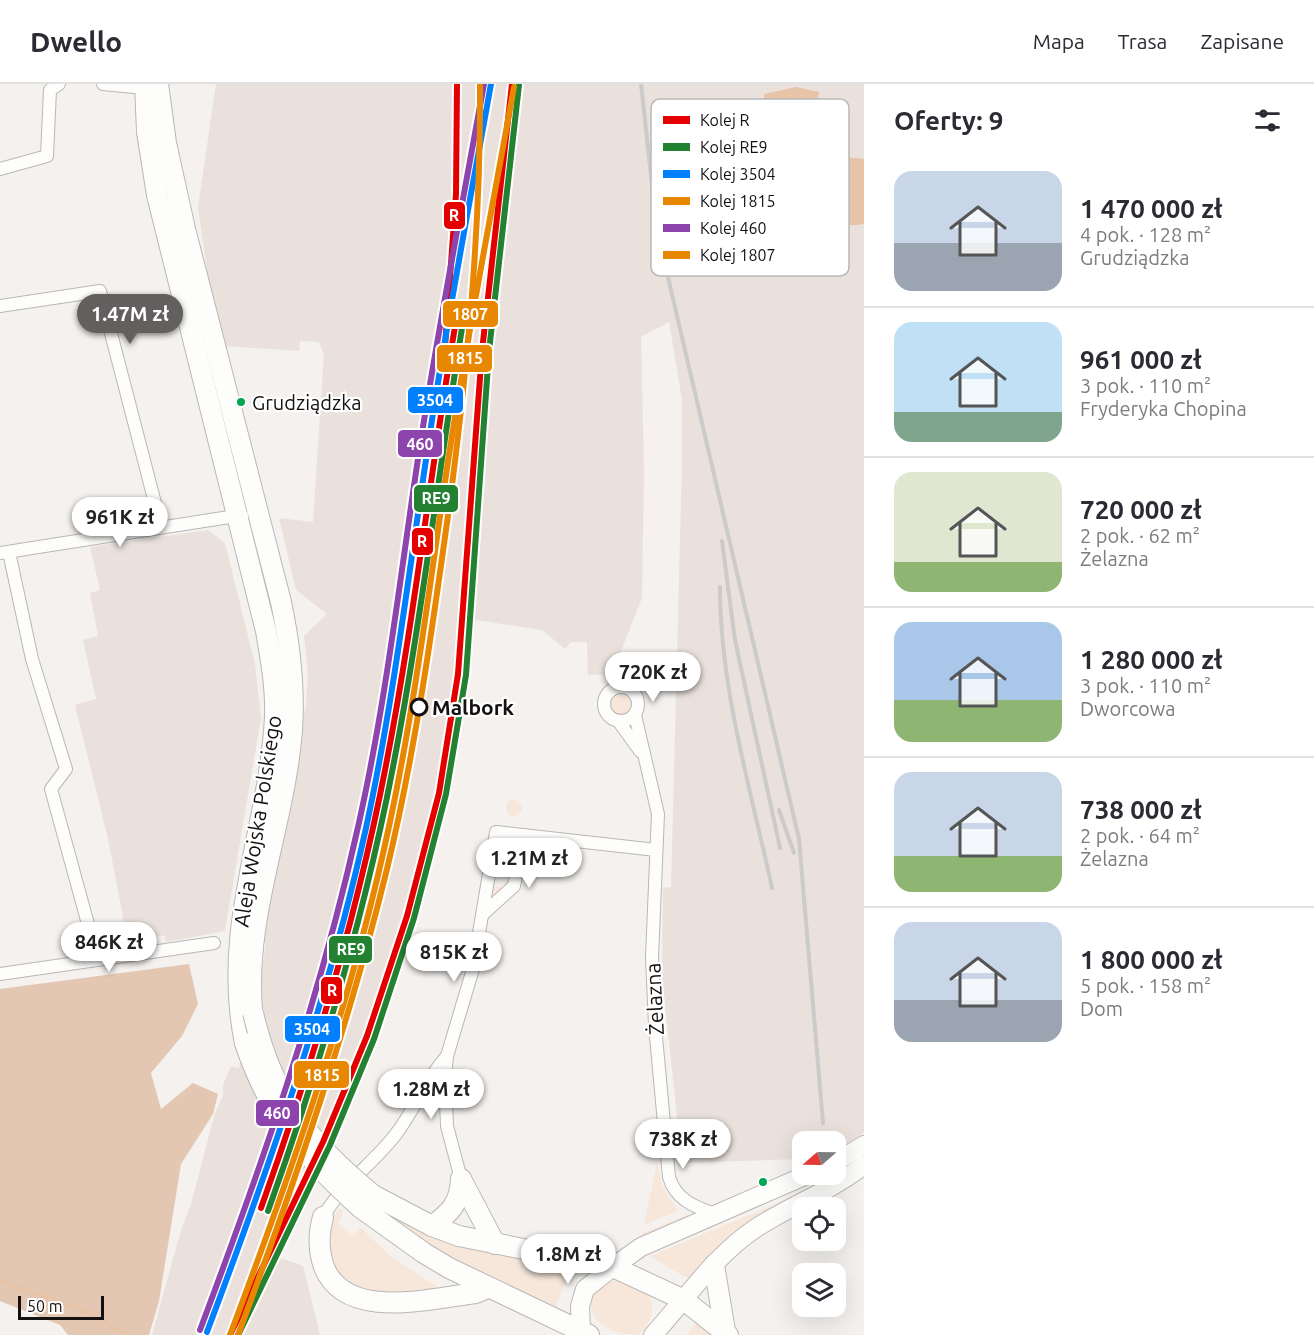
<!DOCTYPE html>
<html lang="pl">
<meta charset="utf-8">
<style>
body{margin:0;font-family:Ubuntu,sans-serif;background:#f7f7f7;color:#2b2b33;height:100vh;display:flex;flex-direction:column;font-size:22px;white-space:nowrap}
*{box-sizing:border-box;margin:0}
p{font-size:20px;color:#7c7c81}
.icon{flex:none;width:33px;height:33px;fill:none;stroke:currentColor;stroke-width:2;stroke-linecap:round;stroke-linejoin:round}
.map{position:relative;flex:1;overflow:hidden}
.drawer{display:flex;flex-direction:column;background:#fff;width:450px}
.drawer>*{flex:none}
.needle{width:39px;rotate:250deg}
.fabs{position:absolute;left:792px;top:1047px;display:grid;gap:12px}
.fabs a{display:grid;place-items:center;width:54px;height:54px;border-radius:12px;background:#fff;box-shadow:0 6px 24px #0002;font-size:30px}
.scale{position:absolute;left:18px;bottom:15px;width:86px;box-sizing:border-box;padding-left:6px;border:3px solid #141110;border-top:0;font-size:16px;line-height:21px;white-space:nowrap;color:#141110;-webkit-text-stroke:4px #fff;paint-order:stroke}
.price{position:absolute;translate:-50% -51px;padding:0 14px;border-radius:21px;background:#fff;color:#222;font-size:20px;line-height:39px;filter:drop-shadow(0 2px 3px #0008)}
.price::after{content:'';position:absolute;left:50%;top:36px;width:18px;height:14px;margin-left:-9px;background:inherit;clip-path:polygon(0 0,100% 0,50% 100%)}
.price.active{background:#625f5e;color:#fff}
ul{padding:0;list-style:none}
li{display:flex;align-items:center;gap:18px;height:150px;padding:0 30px}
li+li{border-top:2px solid #e1e1e2}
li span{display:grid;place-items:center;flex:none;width:168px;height:120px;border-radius:18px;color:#555}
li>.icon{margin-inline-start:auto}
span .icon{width:72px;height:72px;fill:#fffc;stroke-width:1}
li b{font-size:26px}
h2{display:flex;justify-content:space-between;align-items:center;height:72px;padding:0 30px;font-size:26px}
header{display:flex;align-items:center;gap:36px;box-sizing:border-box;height:84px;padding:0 30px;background:#fff;border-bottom:2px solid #e1e1e2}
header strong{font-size:28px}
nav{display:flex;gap:33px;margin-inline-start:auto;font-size:21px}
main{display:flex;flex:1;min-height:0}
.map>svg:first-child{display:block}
</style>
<header>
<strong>Dwello</strong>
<nav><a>Mapa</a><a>Trasa</a><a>Zapisane</a></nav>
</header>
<main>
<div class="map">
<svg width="864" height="1251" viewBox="0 0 864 1251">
<rect width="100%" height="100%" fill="#f4f1ee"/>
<g fill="#eae1dc">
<path d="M 216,0 L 864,0 L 864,1049 L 836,1066 L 836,1058 L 802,1058 L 802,1075 L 682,1079 L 662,893 L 663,804 L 671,803 L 682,378 L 682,316 L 669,238 L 641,253 L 644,388 L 642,514 L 612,590 L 588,591 L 587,558 L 571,558 L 565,565 L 542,546 L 476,536 L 438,736 L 408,848 L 414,851 L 387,930 L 350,1025 L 278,1173 L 303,1182 L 320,1251 L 152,1251 L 181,1146 L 191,1120 L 215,1029 L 223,1012 L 223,1001 L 231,982 L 239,984 L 260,901 L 266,859 L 262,858 L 306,621 L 308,590 L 304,552 L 327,530 L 296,506 L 279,434 L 313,438 L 324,270 L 319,258 L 300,257 L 299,267 L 224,262 L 211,215 L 198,123 Z"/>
<path d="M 208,446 L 225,459 L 255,580 L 261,634 L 225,847 L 166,858 L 164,851 L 128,859 L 108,755 L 75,621 L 96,615 L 83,556 L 98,552 L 90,509 L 100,506 L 90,463 Z"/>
</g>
<g fill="#f7e7da">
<circle cx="621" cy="621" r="10"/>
<circle cx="514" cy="724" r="8"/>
<path d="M 512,759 L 516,765 L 510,801 L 488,818 L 495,802 L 504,803 L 509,773 L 501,771 L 505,760 Z"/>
<path d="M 657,1079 L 663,1104 L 678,1127 L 644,1141 Z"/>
<path d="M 374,1120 L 571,1180 L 556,1223 C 502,1197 412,1164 374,1120 Z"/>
<path d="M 771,1122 L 772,1124 L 744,1143 L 690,1196 L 650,1172 Z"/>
<path d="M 340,1124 L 343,1128 L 338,1140 L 352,1152 L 361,1144 L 389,1171 L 442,1206 C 399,1211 342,1222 328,1167 C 324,1151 330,1135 340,1124 Z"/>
<path d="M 692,1129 L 697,1131 L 641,1154 L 641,1150 Z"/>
<path d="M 618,1196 C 626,1199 635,1201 642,1206 C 660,1217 652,1242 637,1251 C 589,1251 571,1204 618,1196 Z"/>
<path d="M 699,1235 L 717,1251 L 687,1251 Z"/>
</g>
<path fill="#e4c7b2" d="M 189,880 L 198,920 L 182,952 L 151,989 L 161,1025 L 193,999 L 218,1010 L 213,1030 L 181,1080 L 159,1217 L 149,1251 L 68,1251 L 60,1241 L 0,1217 L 0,905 Z"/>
<g fill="#e7c3a8">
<path d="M 796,3 L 819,8 L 808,77 L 791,81 L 766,78 L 760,19 L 765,18 L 764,10 Z"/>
<path d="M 846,73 L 864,75 L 864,140 C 815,150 799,91 846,73 Z"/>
</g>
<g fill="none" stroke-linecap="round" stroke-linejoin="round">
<path stroke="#e7c3a8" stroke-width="4" d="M 0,1197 L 85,1227 L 126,1251"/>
<g stroke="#bab7b5" stroke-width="14">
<g id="minor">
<path d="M 103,0 L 144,4"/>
<path d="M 0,85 L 47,72 L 50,6 L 59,0"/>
<path d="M 0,222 L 100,207 L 161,442"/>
<path d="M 9,468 L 32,575 L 66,685 L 51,705 L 88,840"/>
<path d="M 0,469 L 242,431"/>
<circle cx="621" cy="620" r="17"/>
<path d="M 635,631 L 658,730 L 652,873 L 655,942 L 669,1093 C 676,1117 696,1123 717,1131"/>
<path d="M 619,638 L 640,667"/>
<path d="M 483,830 L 514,802 L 524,751"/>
<path d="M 0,890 L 214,859"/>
<path d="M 461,1095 L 447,1042 L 445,995 L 447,972 L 473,885 L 496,748 L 656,766"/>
<path d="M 323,1133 C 341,1101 374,1079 396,1050 C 415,1025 426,995 447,972"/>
</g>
</g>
<g stroke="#bab7b5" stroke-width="20">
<g id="secondary">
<path d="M 836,1078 L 864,1061"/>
<path d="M 581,1247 L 580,1222 L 585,1205 L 613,1183 L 641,1163 L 809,1090"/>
<path d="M 653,1251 C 686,1215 715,1171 756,1144 C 791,1121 831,1107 864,1081"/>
</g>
</g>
<g stroke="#bab7b5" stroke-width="22">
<g id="primary">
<path d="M 145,0 L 147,48 L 157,111 L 266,547 C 271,576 276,604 275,633 C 269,746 221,844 245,959"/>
<path d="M 158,0 L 166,59 L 185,145 L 281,518 C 290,561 295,602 292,646 C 285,740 244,830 252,926"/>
<path d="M 461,1095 L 495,1160"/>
<path d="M 373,1111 L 432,1142 L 459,1152 L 613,1183 L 684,1216 L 728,1251"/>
<path d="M 361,1124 L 424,1169 L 449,1184 L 589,1251"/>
<path d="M 323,1133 C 318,1151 318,1166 324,1183 C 346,1238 431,1214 476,1209 L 487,1204"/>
<path d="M 432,1142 C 451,1128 460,1119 461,1095"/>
<path d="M 714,1181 L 725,1247"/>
</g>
</g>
<use href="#minor" stroke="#fdfdfc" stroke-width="12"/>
<use href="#secondary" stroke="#fdfdfc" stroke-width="18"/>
<use href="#primary" stroke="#fdfdfc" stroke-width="20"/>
<g stroke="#cccbca" stroke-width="4">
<path d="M 641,0 L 657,146 L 799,755 L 823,1039"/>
<path d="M 722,457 L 735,556 L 780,764"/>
<path d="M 720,503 C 720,605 751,706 772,804"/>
<path d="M 779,726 L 794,769"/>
</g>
<g stroke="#bab7b5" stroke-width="22" stroke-linecap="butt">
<g id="primary-bridge">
<path d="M 253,929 C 272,1012 308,1058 373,1111"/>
<path d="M 245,959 C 268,1029 306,1075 361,1124"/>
</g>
</g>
<use href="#primary-bridge" stroke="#fdfdfc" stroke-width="20"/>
<g stroke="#fff" stroke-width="10">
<g id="rail-1">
<path d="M 445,263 L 456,110 L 457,0"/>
<path d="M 261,1124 C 313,979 357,832 386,681 C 415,532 431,381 457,231"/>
<path d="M 230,1251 L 323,1058 L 367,952 L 407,832 L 439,709 L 458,590 L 482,267 L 512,0"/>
</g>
</g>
<g stroke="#fff" stroke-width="10">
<g id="rail-2">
<path d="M 268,1127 C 320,982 364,834 393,683 C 422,534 439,382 464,232"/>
<path d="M 238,1251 L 330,1061 L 374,955 L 414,834 L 446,710 L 466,591 L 489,267 L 519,1"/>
</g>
</g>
<g stroke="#fff" stroke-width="10">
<path id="rail-3" d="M 207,1248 C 269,1083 328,916 366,744 C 393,620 408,494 427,369 C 445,245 469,123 491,0"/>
</g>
<g stroke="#fff" stroke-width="10">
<path id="rail-4" d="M 230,1251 C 292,1086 351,919 388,747 C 415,623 430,497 449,371 C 468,248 492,125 514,3"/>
</g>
<g stroke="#fff" stroke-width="10">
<path id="rail-5" d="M 200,1246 C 262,1081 320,915 358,743 C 386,619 400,493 419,368 C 438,245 462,122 484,0"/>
</g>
<g stroke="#fff" stroke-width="10">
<path id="rail-6" d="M 238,1251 C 295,1098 348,944 387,785 C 416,664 433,540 450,417 C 468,278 481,140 480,0"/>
</g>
<use href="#rail-1" stroke="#e50000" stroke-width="6"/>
<use href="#rail-2" stroke="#238132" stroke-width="6"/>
<use href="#rail-3" stroke="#0080ff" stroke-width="6"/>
<use href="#rail-4" stroke="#e88802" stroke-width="6"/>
<use href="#rail-5" stroke="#8e44ad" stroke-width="6"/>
<use href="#rail-6" stroke="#e88802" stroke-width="6"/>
</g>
<g fill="#00a651" stroke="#fff" stroke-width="2">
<circle cx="241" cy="318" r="5"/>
<circle cx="763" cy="1098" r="5"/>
</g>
<circle fill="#fff" stroke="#141110" stroke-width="3" cx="419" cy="623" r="8"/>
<g text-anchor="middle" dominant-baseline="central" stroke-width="4.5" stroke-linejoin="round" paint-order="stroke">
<g font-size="20" fill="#141110" stroke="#fff" text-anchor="start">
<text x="252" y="318">Grudziądzka</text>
</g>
<g font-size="21" font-weight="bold" fill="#141110" stroke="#fff" text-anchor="start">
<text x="432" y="623">Malbork</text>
</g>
<g font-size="21" fill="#141110" stroke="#fff">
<text transform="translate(257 737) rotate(-81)">Aleja Wojska Polskiego</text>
<text transform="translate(654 915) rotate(-93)">Żelazna</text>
</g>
</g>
<rect x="651" y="15" width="198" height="177" rx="9" fill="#fff" stroke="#b8b8b7" stroke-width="1.5"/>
<rect x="663" y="32" width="27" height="8" fill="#e50000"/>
<rect x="663" y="59" width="27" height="8" fill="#238132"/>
<rect x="663" y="86" width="27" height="8" fill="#0080ff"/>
<rect x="663" y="113" width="27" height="8" fill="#e88802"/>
<rect x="663" y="140" width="27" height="8" fill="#8e44ad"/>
<rect x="663" y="167" width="27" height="8" fill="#e88802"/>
<g font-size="16" fill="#141110">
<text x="700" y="42">Kolej R</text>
<text x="700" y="69">Kolej RE9</text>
<text x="700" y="96">Kolej 3504</text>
<text x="700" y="123">Kolej 1815</text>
<text x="700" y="150">Kolej 460</text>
<text x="700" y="177">Kolej 1807</text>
</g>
<g stroke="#fff" stroke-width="2">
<rect x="443" y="117" width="23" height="29" rx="6" fill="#e50000"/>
<rect x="442" y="216" width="57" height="28" rx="6" fill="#e88802"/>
<rect x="436" y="260" width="57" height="29" rx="6" fill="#e88802"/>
<rect x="407" y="302" width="57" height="28" rx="6" fill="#0080ff"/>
<rect x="397" y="345" width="46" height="29" rx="6" fill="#8e44ad"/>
<rect x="413" y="400" width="46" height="29" rx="6" fill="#238132"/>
<rect x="411" y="443" width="23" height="29" rx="6" fill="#e50000"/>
<rect x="328" y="851" width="45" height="29" rx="6" fill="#238132"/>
<rect x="320" y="892" width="23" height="29" rx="6" fill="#e50000"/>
<rect x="284" y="931" width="57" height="28" rx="6" fill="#0080ff"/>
<rect x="293" y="976" width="57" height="29" rx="6" fill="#e88802"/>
<rect x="255" y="1015" width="45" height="28" rx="6" fill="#8e44ad"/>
</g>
<g font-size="16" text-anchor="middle" font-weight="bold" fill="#fff">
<text x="454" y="137">R</text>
<text x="470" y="236">1807</text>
<text x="465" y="280">1815</text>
<text x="435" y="322">3504</text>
<text x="420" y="366">460</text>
<text x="436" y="420">RE9</text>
<text x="422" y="463">R</text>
<text x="351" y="871">RE9</text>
<text x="332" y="912">R</text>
<text x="312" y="951">3504</text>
<text x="322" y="997">1815</text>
<text x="277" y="1035">460</text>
</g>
</svg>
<div class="fabs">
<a><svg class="needle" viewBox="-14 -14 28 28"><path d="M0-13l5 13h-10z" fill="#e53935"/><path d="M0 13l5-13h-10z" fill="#7c7c81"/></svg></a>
<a><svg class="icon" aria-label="locate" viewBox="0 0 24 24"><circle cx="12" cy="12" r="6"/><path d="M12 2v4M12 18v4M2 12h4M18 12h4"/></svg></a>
<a><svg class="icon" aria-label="layers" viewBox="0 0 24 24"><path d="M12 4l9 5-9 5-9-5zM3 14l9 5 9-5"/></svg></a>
</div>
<div class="scale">50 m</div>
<b class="price active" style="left:130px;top:261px">1.47M zł</b>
<b class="price" style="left:120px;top:464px">961K zł</b>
<b class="price" style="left:653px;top:619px">720K zł</b>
<b class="price" style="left:529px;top:805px">1.21M zł</b>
<b class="price" style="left:109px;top:889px">846K zł</b>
<b class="price" style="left:454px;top:899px">815K zł</b>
<b class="price" style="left:431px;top:1036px">1.28M zł</b>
<b class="price" style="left:683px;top:1086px">738K zł</b>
<b class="price" style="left:568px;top:1201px">1.8M zł</b>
</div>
<section class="drawer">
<h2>Oferty: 9<svg class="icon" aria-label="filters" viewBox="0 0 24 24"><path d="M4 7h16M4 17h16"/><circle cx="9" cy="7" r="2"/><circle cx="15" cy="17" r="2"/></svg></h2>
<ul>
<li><span style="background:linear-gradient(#c9d6e8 60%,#9aa5b1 0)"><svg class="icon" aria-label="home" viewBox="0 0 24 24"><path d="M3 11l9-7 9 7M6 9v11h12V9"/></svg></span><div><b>1 470 000 zł</b><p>4 pok. · 128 m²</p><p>Grudziądzka</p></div></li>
<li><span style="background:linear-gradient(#bfe0f5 75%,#7fa58c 0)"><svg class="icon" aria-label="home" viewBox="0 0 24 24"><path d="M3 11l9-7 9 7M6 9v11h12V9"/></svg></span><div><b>961 000 zł</b><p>3 pok. · 110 m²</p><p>Fryderyka Chopina</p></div></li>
<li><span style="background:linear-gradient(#dfe7d0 75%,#8fb573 0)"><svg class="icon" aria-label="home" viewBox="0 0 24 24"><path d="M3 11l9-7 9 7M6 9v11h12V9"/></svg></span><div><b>720 000 zł</b><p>2 pok. · 62 m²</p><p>Żelazna</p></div></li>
<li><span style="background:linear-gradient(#a9c7e8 65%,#8fb573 0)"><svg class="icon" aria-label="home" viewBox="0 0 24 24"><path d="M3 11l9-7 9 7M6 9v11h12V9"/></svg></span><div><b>1 280 000 zł</b><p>3 pok. · 110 m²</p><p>Dworcowa</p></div></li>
<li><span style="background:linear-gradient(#c9d6e8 70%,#8fb573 0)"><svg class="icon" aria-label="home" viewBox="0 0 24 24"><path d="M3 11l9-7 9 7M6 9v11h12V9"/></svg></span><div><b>738 000 zł</b><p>2 pok. · 64 m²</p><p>Żelazna</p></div></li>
<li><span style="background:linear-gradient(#c9d6e8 65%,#9aa5b1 0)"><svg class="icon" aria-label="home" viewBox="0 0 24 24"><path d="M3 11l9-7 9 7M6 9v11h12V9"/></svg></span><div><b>1 800 000 zł</b><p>5 pok. · 158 m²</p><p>Dom</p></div></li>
</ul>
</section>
</main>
